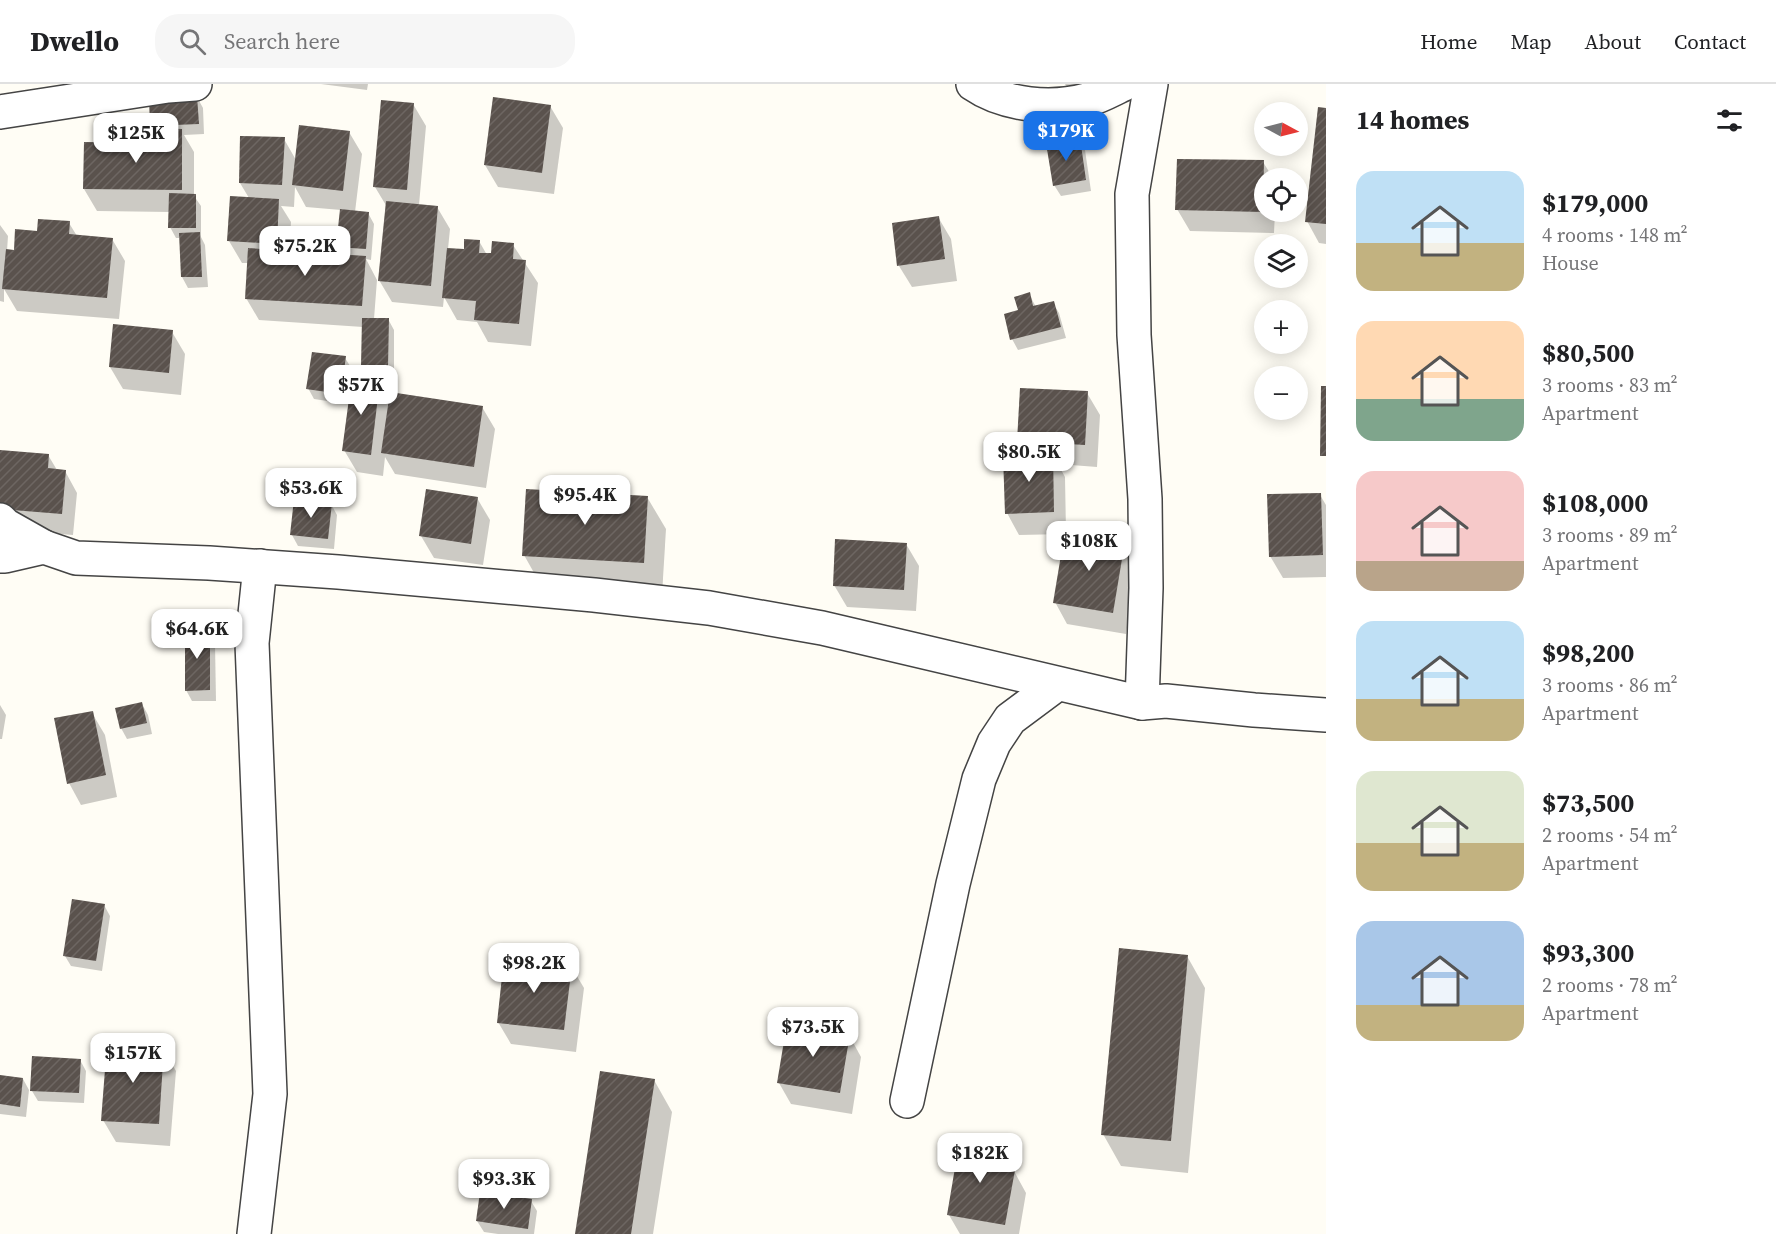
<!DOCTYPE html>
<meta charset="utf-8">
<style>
body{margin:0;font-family:"Source Serif 4",serif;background:#f6f6f6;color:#202124;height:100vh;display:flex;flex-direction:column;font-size:22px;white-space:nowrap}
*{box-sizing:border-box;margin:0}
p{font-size:20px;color:#757577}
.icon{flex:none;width:33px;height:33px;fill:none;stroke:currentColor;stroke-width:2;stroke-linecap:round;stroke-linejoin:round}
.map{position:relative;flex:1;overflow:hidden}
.sheet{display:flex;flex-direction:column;background:#fff;width:450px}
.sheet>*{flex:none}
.needle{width:39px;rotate:97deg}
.tools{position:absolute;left:1254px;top:18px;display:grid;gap:12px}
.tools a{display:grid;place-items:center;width:54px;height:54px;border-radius:50%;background:#fff;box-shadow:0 3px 15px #0003;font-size:30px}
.price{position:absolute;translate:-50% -51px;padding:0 14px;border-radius:12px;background:#fff;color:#222;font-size:20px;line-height:39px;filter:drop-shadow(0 2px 3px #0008)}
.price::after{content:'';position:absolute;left:50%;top:36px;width:18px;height:14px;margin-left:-9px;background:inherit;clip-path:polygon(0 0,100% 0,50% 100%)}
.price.active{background:#1a73e8;color:#fff}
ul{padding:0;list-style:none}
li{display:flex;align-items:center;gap:18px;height:150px;padding:0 30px}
li span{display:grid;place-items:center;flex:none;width:168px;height:120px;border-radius:18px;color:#555}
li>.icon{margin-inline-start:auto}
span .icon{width:72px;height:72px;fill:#fffc;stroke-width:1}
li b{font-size:26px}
h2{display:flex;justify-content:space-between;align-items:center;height:72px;padding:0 30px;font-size:26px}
header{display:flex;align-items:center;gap:36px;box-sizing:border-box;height:84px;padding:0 30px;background:#fff;border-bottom:2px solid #e0e0e0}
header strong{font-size:28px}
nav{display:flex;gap:33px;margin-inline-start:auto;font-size:21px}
.search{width:420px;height:54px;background:#f6f6f6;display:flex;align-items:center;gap:15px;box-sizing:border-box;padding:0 21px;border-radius:24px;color:#757577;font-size:22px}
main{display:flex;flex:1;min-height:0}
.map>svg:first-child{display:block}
</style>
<header>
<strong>Dwello</strong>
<div class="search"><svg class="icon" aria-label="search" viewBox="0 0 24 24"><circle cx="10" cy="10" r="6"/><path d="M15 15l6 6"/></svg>Search here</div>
<nav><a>Home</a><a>Map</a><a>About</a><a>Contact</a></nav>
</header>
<main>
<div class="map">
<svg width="1326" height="1150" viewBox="0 0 1326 1150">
<defs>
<pattern id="building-hatch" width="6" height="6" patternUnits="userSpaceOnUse" patternTransform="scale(1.5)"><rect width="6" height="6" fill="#5a524d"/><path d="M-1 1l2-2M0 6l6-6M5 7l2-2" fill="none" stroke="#6d6662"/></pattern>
</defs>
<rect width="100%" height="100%" fill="#fffdf5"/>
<g fill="#0003" fill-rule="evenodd">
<path d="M 321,0 L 368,0 L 367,6 Z"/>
<path d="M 1065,0 L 1146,0 L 1073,13 Z"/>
<path d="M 197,13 L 203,24 L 204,50 L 184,51 L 194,68 L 194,112 L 201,122 L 201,153 L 205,161 L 208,203 L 188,204 L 182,193 L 180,154 L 176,154 L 170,143 L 170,128 L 97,127 L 84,105 L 156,61 L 156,49 L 152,41 Z"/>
<path d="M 413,20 L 426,42 L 419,121 L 437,123 L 450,145 L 448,165 L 465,167 L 479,157 L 487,171 L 492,171 L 513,161 L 538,199 L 531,262 L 488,258 L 477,238 L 457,236 L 444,213 L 443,223 L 392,218 L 379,196 L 387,123 L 375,103 Z"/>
<path d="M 550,22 L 563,44 L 554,110 L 498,103 L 485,81 Z"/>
<path d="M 1326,25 L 1326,160 L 1319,159 L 1307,137 Z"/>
<path d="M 349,48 L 362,70 L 355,128 L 368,129 L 374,140 L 371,176 L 366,175 L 377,196 L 374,235 L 388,235 L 394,246 L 394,293 L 369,293 L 363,282 L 363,243 L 259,236 L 246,214 L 249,179 L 242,179 L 229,157 L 249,114 L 240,99 L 284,55 L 296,76 ZM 295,103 L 306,123 L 341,126 L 338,163 L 343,172 L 289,169 L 291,138 L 281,122 L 294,123 Z"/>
<path d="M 1079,55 L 1085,66 L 1091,107 L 1061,112 L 1054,101 Z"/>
<path d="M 1263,78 L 1273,94 L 1264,94 L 1264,128 L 1275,128 L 1274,149 L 1190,147 L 1177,125 Z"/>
<path d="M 938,133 L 951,155 L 957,197 L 912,203 L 899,182 Z"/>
<path d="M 69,139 L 77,152 L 112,155 L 125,177 L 119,235 L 17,227 L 4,205 L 4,218 L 0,217 L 0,141 L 8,152 L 7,167 L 15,168 L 38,149 Z"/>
<path d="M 1029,210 L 1036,223 L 1053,219 L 1059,229 L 1066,254 L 1018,266 L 1012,255 Z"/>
<path d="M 172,248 L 185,270 L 181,311 L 123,305 L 110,283 Z"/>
<path d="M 345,274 L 352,285 L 347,320 L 314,315 L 308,304 Z"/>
<path d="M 379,298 L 390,316 L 482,323 L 495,345 L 486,404 L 395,390 L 385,373 L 383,392 L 357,388 L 344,366 Z"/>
<path d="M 1087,309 L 1100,331 L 1097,383 L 1058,380 L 1065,393 L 1066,448 L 1124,458 L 1137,480 L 1126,550 L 1067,540 L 1055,518 L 1066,450 L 1019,451 L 1007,429 L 1028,372 L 1019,357 Z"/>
<path d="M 0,367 L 48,371 L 57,386 L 65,387 L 77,409 L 73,451 L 7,446 Z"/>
<path d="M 1320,411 L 1326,421 L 1326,493 L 1283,494 L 1270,472 Z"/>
<path d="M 647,413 L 666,445 L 662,511 L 542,503 L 524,471 Z"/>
<path d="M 477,414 L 490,436 L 483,481 L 434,474 L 421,452 Z"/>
<path d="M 331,420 L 337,431 L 334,465 L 298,462 L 292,451 Z"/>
<path d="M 906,460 L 919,482 L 916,527 L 847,523 L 834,501 Z"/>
<path d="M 209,548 L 215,559 L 216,617 L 192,617 L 186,606 Z"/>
<path d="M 142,620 L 148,631 L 152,650 L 127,655 L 121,644 Z"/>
<path d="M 0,621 L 6,631 L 2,655 L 0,655 Z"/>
<path d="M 92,629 L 105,651 L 117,713 L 81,721 L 69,699 Z"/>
<path d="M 104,821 L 110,832 L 102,887 L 71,882 L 65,872 Z"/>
<path d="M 1187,872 L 1205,904 L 1188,1089 L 1121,1082 L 1103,1050 Z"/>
<path d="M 571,882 L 584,904 L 576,968 L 511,960 L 498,938 Z"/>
<path d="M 849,951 L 861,973 L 852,1030 L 791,1020 L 779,999 Z"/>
<path d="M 163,965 L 176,987 L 170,1062 L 116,1058 L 103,1036 Z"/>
<path d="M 80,976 L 86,987 L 84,1019 L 38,1017 L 32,1007 Z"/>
<path d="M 0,993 L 23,995 L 29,1006 L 26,1033 L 0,1030 Z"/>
<path d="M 654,996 L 672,1028 L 653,1150 L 576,1150 Z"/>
<path d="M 995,1061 L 1008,1083 L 1008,1086 L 1014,1087 L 1026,1109 L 1019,1150 L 960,1150 L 949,1131 Z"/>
<path d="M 531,1117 L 537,1127 L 534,1150 L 498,1150 L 484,1148 L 477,1137 Z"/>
</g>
<g fill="url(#building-hatch)">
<path d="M 197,12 L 199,40 L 150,42 L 149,14 Z"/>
<path d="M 493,13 L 551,21 L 542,89 L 484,81 Z"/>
<path d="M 381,16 L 414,19 L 407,106 L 373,103 Z"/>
<path d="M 1318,23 L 1326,24 L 1326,140 L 1305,138 Z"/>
<path d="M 299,41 L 350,47 L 343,107 L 292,101 Z"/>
<path d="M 155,44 L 182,45 L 182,106 L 83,105 L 84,58 L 154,59 Z"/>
<path d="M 240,52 L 285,53 L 282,101 L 239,99 Z"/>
<path d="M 1080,54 L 1086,96 L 1053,102 L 1046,59 Z"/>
<path d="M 1177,75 L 1264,76 L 1263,128 L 1175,126 Z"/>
<path d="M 169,109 L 196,110 L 196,144 L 168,144 Z"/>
<path d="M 230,112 L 279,115 L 277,160 L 227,157 Z"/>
<path d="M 386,117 L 438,122 L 431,202 L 378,197 Z"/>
<path d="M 340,125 L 369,128 L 366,165 L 336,163 Z"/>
<path d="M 939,132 L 945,175 L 897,182 L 892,139 Z"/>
<path d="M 38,135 L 70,137 L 69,150 L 113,154 L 107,214 L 2,205 L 6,165 L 14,166 L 15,145 L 37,147 Z"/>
<path d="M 200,148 L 202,193 L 181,193 L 179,149 Z"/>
<path d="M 464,155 L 480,156 L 479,169 L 491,169 L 492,157 L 514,159 L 513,175 L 526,176 L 519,240 L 474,236 L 476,217 L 442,214 L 447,164 L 464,165 Z"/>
<path d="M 248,164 L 366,172 L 362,222 L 245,215 Z"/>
<path d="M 1030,208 L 1033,222 L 1054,217 L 1061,243 L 1010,256 L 1004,230 L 1018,226 L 1014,213 Z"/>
<path d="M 362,234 L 389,234 L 388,282 L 361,282 Z"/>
<path d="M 113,240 L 173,246 L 169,289 L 109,283 Z"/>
<path d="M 312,268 L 346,272 L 341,310 L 306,305 Z"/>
<path d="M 352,292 L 380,296 L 371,371 L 342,367 Z"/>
<path d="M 1321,302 L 1326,302 L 1326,372 L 1320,372 Z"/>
<path d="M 1020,304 L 1088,307 L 1085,361 L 1017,357 Z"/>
<path d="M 390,308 L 483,322 L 474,383 L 381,369 Z"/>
<path d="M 0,366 L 49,370 L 48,384 L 66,386 L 62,430 L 0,425 Z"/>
<path d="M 1053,369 L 1054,428 L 1005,430 L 1003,371 Z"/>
<path d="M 426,405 L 478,413 L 471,460 L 419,452 Z"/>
<path d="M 526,405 L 648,412 L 644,479 L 522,472 Z"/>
<path d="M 1321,409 L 1323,471 L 1269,473 L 1267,410 Z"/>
<path d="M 294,415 L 332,419 L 328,455 L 290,451 Z"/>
<path d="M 1065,447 L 1125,457 L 1113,529 L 1053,519 Z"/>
<path d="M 835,455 L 907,459 L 904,506 L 833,502 Z"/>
<path d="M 185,546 L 210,547 L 210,606 L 185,607 Z"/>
<path d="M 142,618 L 147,639 L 120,645 L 115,624 Z"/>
<path d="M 93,627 L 106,691 L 67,700 L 54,634 Z"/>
<path d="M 72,815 L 105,820 L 96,877 L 63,872 Z"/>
<path d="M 1119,864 L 1188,871 L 1171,1057 L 1101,1051 Z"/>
<path d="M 504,874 L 572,881 L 564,946 L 497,939 Z"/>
<path d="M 787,939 L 850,950 L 840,1009 L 777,999 Z"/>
<path d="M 107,960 L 164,963 L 159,1040 L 101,1037 Z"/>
<path d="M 32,972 L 81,975 L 79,1009 L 30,1007 Z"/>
<path d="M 600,987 L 655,995 L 631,1150 L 575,1150 Z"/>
<path d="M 0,991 L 23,994 L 20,1023 L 0,1020 Z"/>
<path d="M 960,1054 L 996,1060 L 993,1082 L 1015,1086 L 1005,1141 L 947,1131 Z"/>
<path d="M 480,1108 L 532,1115 L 528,1145 L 476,1137 Z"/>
</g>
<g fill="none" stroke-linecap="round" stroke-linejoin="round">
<g stroke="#444" stroke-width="36">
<g id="minor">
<path d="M 973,0 C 1005,22 1053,26 1090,15 C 1101,12 1113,5 1124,0"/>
<path d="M 0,28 L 168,2 L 195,0"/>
<path d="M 0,436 L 5,441 L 44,463"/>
<path d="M 0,472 L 5,472 L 44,463 L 76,474 L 209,479 L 338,488 L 594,511 L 709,524 L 822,544 L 1142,619 L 1166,617 L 1254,626 L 1326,631"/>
<path d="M 1142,619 L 1146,504 L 1145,415 L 1134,251 L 1132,110 L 1151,0"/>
<path d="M 907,1017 L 953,800 L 979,695 L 994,659 L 1010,635 L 1057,600"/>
<path d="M 254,1150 L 270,1010 L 252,559 L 260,482"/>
</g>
</g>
<use href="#minor" stroke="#fff" stroke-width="33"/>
</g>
</svg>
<div class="tools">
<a><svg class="needle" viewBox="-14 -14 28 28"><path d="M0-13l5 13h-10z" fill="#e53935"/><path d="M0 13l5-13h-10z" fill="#757577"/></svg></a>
<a><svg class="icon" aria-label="locate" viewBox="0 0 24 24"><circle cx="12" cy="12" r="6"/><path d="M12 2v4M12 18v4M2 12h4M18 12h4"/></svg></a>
<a><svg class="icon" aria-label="layers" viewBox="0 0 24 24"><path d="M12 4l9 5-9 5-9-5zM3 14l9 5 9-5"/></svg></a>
<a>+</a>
<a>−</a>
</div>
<b class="price active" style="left:1066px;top:78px">$179K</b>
<b class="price" style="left:136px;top:80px">$125K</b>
<b class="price" style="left:305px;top:193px">$75.2K</b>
<b class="price" style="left:361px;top:332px">$57K</b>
<b class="price" style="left:1029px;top:399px">$80.5K</b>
<b class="price" style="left:311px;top:435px">$53.6K</b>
<b class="price" style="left:585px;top:442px">$95.4K</b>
<b class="price" style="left:1089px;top:488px">$108K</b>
<b class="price" style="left:197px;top:576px">$64.6K</b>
<b class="price" style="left:534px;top:910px">$98.2K</b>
<b class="price" style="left:813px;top:974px">$73.5K</b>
<b class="price" style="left:133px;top:1000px">$157K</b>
<b class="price" style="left:980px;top:1100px">$182K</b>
<b class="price" style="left:504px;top:1126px">$93.3K</b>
</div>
<section class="sheet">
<h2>14 homes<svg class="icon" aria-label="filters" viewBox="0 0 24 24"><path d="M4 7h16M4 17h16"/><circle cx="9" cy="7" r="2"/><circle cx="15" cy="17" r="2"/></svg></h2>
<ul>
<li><span style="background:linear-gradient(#bfe0f5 60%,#c2b280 0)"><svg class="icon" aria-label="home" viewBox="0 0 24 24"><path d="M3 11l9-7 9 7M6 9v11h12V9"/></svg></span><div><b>$179,000</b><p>4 rooms · 148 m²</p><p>House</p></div></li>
<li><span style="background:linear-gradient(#ffd9b3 65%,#7fa58c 0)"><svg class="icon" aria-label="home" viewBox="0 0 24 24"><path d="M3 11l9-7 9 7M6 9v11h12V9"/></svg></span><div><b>$80,500</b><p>3 rooms · 83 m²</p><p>Apartment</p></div></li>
<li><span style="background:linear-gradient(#f6c9c9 75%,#b9a48a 0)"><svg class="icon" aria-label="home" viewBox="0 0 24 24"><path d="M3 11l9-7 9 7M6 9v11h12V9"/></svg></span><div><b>$108,000</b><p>3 rooms · 89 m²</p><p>Apartment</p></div></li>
<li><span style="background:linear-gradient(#bfe0f5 65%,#c2b280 0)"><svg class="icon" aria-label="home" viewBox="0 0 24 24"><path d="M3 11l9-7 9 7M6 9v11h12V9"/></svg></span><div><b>$98,200</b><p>3 rooms · 86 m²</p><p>Apartment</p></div></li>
<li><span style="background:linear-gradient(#dfe7d0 60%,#c2b280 0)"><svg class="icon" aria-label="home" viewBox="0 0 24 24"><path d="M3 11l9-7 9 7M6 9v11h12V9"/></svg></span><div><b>$73,500</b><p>2 rooms · 54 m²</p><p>Apartment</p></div></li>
<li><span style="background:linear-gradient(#a9c7e8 70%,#c2b280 0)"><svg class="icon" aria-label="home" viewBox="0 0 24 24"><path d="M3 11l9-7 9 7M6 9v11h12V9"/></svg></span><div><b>$93,300</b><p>2 rooms · 78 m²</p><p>Apartment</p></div></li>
</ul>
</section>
</main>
